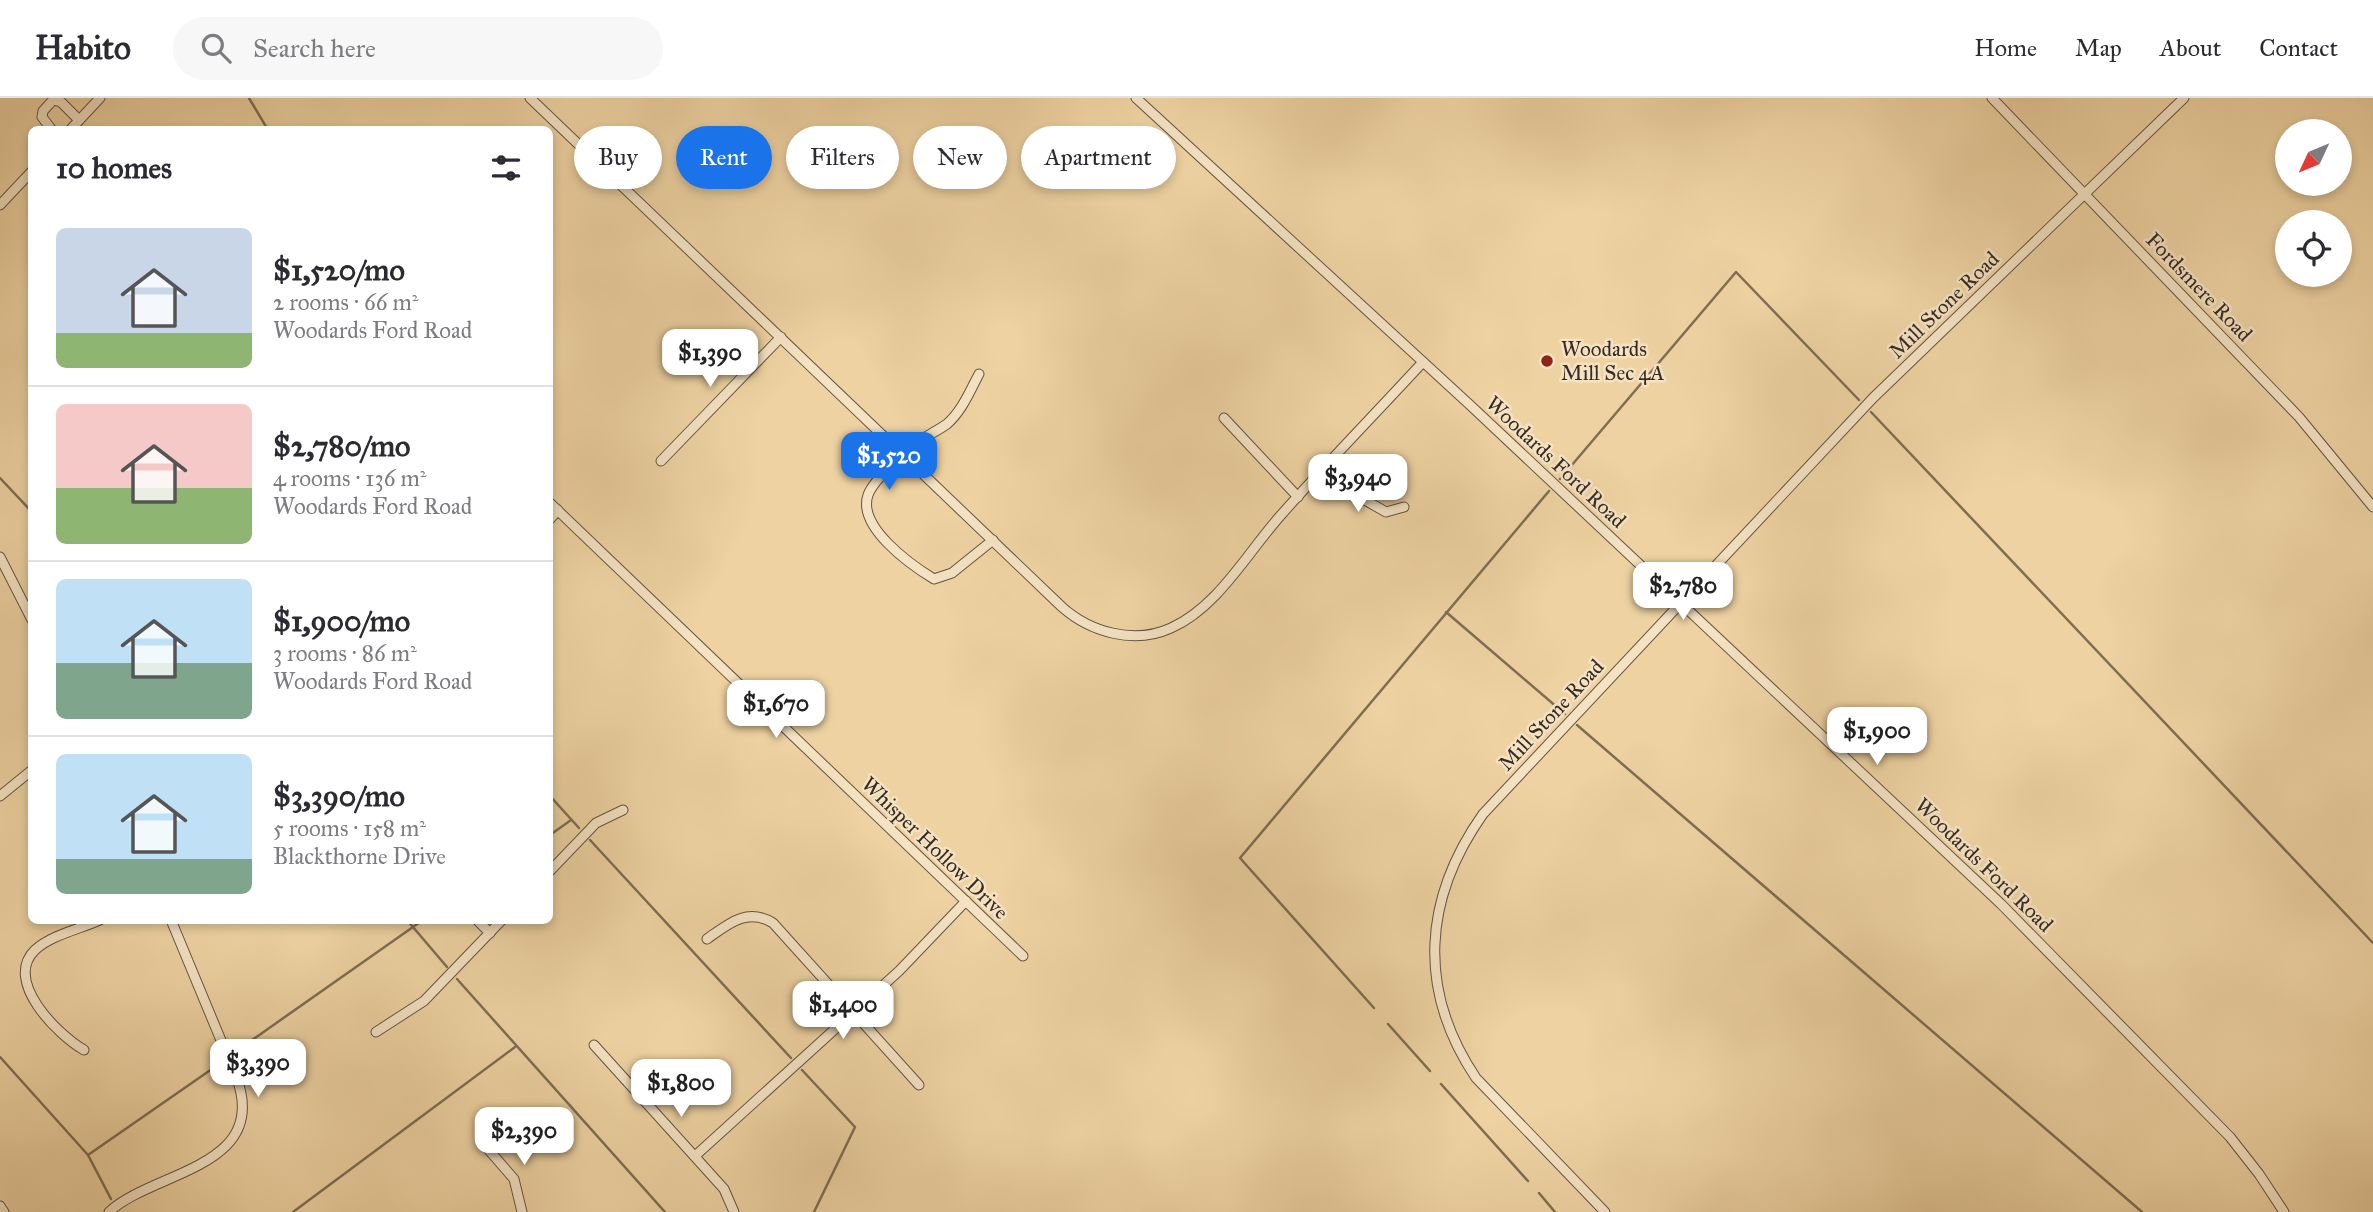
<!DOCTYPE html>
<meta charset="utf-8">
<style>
body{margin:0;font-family:"IM FELL Great Primer",serif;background:#f7f7f7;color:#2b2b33;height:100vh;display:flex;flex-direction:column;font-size:26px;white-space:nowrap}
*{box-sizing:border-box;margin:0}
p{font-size:23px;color:#7c7c81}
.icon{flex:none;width:38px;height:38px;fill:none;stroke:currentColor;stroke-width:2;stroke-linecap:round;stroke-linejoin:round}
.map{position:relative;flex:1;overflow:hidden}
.side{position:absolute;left:28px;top:28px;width:525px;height:798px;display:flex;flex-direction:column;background:#fff;border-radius:10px;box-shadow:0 4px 10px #0003}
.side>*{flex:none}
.top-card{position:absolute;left:574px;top:28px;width:665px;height:63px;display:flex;gap:14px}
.needle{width:46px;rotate:226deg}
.buttons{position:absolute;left:2275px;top:21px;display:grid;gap:14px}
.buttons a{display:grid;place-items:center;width:77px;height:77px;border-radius:50%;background:#fff;box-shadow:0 4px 10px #0003;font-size:35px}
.price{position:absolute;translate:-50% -60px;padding:0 16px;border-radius:14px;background:#fff;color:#222;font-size:23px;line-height:46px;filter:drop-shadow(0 2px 4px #0008)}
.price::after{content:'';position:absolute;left:50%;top:42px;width:21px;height:16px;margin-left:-10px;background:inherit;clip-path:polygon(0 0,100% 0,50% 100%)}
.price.selected{background:#1a73e8;color:#fff}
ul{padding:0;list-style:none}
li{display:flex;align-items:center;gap:21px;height:175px;padding:0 28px}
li+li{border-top:2px solid #e1e1e2}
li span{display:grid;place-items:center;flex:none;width:196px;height:140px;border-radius:10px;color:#555}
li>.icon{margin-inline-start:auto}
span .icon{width:84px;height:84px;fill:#fffc;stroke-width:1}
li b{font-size:30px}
h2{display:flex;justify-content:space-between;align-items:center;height:84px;padding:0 28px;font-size:30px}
.pill{padding:0 24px;border-radius:32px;background:#fff;box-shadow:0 4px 10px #0003;font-size:24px;line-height:63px}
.pill.selected{background:#1a73e8;color:#fff}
header{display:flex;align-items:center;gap:42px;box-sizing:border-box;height:98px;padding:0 35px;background:#fff;border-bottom:2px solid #e1e1e2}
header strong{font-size:33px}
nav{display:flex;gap:38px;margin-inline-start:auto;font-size:24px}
.search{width:490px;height:63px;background:#f7f7f7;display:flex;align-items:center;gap:18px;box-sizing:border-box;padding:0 24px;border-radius:38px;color:#7c7c81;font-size:26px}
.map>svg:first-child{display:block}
</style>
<header>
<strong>Habito</strong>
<div class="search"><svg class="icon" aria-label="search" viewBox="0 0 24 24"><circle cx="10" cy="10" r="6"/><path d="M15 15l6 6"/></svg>Search here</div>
<nav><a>Home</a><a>Map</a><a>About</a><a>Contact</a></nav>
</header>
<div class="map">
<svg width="2373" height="1114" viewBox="0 0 2373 1114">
<rect width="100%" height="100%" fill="#eed2a2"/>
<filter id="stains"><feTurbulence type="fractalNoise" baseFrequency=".00286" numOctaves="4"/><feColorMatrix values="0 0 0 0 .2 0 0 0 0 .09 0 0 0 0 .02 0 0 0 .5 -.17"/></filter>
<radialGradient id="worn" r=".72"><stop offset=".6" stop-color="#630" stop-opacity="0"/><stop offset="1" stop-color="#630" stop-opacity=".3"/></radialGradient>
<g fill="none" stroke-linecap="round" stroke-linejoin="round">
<g stroke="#7f6d54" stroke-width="2.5">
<path d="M 249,0 L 268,32"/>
<path d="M 1871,314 L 2373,845"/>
<path d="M 0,380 L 32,414"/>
<path d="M 1560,381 L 1736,174 L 1859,302"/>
<path d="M 1446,514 L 1565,616"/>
<path d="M 1577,627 L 2142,1114"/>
<path d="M 550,698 L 579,730"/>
<path d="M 550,737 L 571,722"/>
<path d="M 590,742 L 791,960"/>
<path d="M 407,822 L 447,869"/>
<path d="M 457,881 L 665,1114"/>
<path d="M 1374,910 L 1240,760 L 1549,393"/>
<path d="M 1388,926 L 1430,973"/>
<path d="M 235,954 L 423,822"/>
<path d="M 0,959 L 88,1057 L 111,1101"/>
<path d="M 802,972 L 855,1029 L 814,1114"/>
<path d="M 1441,986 L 1528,1083"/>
<path d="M 88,1057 L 222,964"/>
<path d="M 1539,1095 L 1555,1114"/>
<path d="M 293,1114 L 515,949"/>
</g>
<g stroke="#645542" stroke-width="11">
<g id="street">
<path d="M 530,0 L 1062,509 C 1090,534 1134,547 1171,530 C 1218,509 1247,455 1281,417 C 1327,365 1376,315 1423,264"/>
<path d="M 1136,0 L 1470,307 L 2001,806 L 2230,1039 L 2259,1076 L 2284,1114"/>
<path d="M 1992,0 L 2299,319 L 2373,409"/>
<path d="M 52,32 L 42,19 L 43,13 L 53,2 L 61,4 L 79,22"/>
<path d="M 70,32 L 100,0"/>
<path d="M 0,107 L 32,73"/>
<path d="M 979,276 C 970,293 962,313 947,326 C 940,331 932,335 924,340 C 909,351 874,380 868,397 C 857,429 911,467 934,481 L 952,475 L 993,442"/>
<path d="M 1224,320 L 1298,399"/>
<path d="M 661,363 L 781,239"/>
<path d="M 1319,376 L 1386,414 L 1404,409"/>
<path d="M 550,405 L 1023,858"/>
<path d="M 550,421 L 558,412"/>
<path d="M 0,459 L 32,522"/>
<path d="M 0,698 L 32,672"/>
<path d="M 550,773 L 596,725 L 623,712"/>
<path d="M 477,822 L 490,835"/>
<path d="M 707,841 C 728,826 747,809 773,825 L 919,987"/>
<path d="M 376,934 L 424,903 L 502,822"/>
<path d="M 594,947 L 724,1091 L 734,1114"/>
<path d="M 84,952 C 58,937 3,883 35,852 C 51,837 80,831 100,822"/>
<path d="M 481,1043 L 514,1081 L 522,1114"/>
<path d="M 695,1058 L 899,873 L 966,803"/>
<path d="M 0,1108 L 4,1114"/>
<path d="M 109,1114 C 153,1073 269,1070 237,981 L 171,822"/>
<path d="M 1605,1114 L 1476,980 C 1417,892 1423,801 1483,716 L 1873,300 L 2184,0"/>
</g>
</g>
<use href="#street" stroke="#f4e2c3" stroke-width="9"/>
</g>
<circle fill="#8f2418" stroke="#f4e2c3" stroke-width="2.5" cx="1547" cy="263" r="7"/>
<g text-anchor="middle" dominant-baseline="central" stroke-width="5" stroke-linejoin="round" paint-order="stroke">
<g font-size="21" fill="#362b22" stroke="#f4e2c3">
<text transform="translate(2199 189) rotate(46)">Fordsmere Road</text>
<text transform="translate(1944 207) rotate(-44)">Mill Stone Road</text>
<text transform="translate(1556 364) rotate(43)">Woodards Ford Road</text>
<text transform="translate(1551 617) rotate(-47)">Mill Stone Road</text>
<text transform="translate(935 750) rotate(44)">Whisper Hollow Drive</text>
<text transform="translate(1984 767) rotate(44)">Woodards Ford Road</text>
</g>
<g font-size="21" fill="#362b22" stroke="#f4e2c3" text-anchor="start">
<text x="1561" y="251">Woodards<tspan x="1561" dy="24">Mill Sec 4A</tspan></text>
</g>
</g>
<rect width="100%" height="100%" filter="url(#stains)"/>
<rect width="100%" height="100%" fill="url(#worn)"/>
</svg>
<div class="buttons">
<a><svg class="needle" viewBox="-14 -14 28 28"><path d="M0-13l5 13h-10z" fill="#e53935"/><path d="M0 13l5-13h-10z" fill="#7c7c81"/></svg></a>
<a><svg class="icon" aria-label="locate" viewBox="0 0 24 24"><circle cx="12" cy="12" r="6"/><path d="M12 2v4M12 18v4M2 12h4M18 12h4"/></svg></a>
</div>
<b class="price" style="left:710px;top:291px">$1,390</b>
<b class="price selected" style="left:889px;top:394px">$1,520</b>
<b class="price" style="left:1358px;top:416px">$3,940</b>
<b class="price" style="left:1683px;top:524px">$2,780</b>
<b class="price" style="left:776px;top:642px">$1,670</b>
<b class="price" style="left:1877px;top:669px">$1,900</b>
<b class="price" style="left:843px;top:943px">$1,400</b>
<b class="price" style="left:258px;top:1001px">$3,390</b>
<b class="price" style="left:681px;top:1021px">$1,800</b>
<b class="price" style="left:524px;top:1069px">$2,390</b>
<div class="top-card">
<a class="pill">Buy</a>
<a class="pill selected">Rent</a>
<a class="pill">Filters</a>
<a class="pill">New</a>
<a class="pill">Apartment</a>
</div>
<section class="side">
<h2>10 homes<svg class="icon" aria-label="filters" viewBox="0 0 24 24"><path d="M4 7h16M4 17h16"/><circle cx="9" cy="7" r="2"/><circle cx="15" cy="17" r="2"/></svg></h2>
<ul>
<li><span style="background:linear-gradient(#c9d6e8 75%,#8fb573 0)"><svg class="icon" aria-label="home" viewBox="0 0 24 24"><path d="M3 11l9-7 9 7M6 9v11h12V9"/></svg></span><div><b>$1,520/mo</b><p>2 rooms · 66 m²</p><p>Woodards Ford Road</p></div></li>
<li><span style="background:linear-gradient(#f6c9c9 60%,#8fb573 0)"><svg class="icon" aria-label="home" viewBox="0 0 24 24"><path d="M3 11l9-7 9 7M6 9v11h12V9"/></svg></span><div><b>$2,780/mo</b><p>4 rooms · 136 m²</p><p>Woodards Ford Road</p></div></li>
<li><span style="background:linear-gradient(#bfe0f5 60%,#7fa58c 0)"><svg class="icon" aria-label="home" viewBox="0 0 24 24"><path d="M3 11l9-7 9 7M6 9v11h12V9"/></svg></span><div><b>$1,900/mo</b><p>3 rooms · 86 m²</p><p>Woodards Ford Road</p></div></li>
<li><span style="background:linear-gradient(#bfe0f5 75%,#7fa58c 0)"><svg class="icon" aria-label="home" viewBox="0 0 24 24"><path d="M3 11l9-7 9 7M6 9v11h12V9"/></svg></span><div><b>$3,390/mo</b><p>5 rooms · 158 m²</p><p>Blackthorne Drive</p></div></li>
</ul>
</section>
</div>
